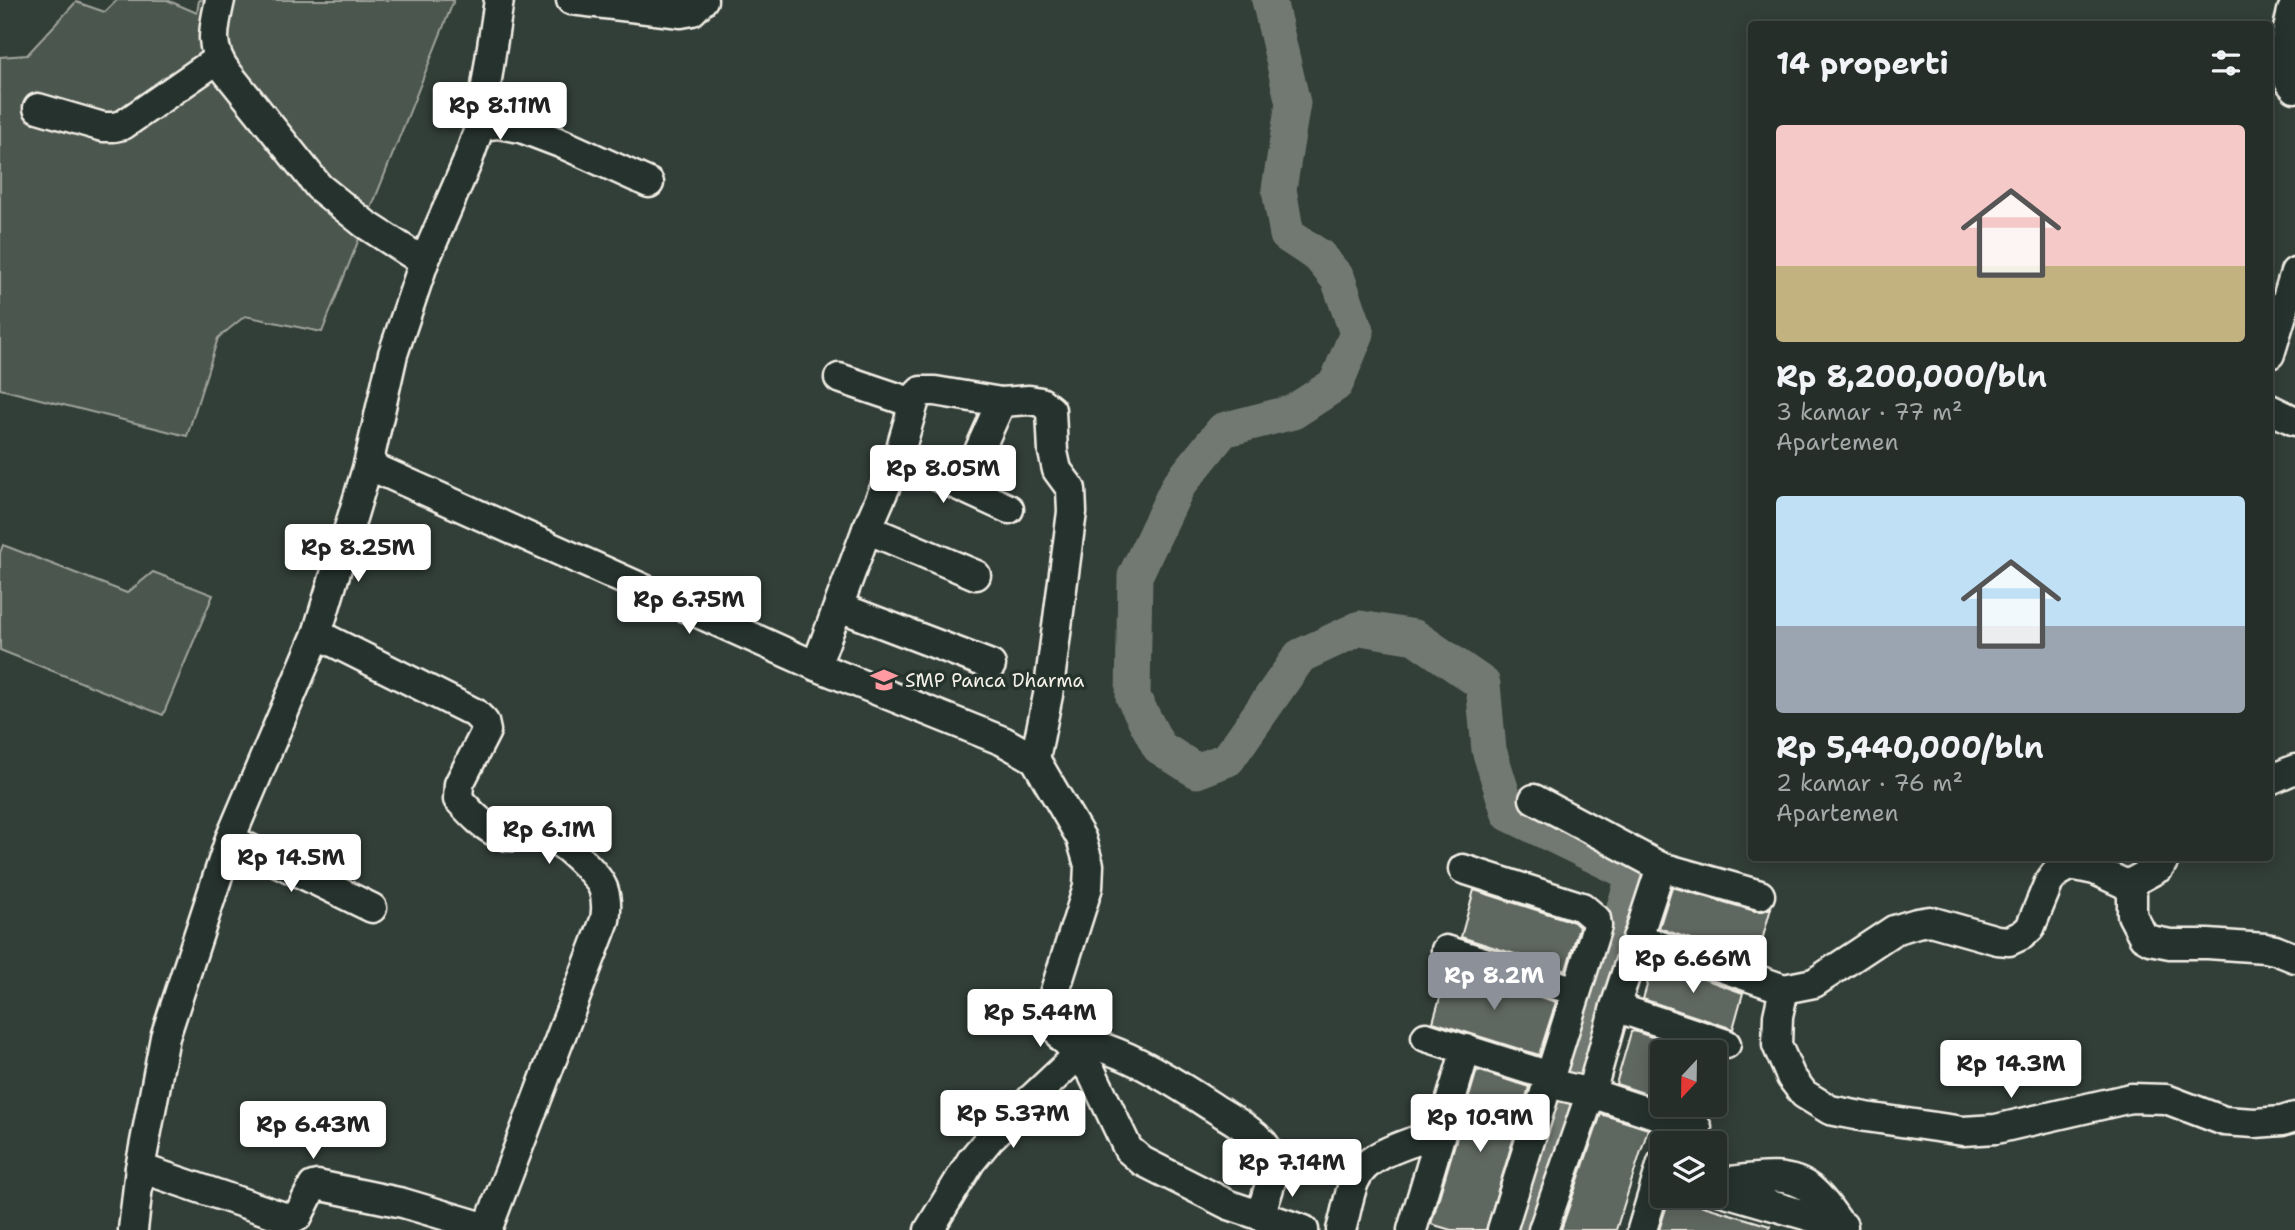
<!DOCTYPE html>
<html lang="id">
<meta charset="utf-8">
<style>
body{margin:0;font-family:"Shantell Sans",sans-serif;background:#2e3632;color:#f1f3f6;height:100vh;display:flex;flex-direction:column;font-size:26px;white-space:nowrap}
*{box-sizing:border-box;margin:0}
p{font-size:23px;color:#a4a8a8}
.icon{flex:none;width:38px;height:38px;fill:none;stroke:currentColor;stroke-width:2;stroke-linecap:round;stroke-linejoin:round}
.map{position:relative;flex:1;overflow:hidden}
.side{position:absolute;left:1748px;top:21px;width:525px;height:840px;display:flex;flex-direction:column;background:#262e2a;border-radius:7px;box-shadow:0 4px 18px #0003,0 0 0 2px #424a47}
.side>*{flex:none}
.needle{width:46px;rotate:202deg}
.controls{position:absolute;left:1650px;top:1040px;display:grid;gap:14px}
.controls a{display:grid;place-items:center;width:77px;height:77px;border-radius:7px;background:#262e2a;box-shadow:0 4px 18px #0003,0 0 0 2px #424a47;font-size:35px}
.price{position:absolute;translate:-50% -60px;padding:0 16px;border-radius:7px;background:#fff;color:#222;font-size:23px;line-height:46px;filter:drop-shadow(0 2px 4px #0008)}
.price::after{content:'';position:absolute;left:50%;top:42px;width:21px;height:16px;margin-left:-10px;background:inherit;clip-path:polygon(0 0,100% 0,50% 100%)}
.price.selected{background:#8c9099;color:#fff}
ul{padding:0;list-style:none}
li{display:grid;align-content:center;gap:14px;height:371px;padding:0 28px}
li span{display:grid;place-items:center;height:217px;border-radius:7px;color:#555}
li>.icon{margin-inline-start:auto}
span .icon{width:126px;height:126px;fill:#fffc;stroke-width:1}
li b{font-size:30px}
h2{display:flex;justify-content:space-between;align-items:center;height:84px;padding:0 28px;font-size:30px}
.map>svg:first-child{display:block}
</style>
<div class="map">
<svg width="2295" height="1230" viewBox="0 0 2295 1230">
<rect width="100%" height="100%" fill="#323e38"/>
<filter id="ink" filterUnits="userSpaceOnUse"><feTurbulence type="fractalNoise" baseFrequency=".0143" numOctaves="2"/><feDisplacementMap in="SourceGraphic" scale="14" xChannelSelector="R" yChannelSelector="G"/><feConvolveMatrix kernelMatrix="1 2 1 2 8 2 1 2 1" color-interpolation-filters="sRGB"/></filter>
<g filter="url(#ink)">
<g fill="#4c564f" stroke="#a0a49c" stroke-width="2">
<path d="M 117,0 L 167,0 L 197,13 L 199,0 L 454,0 L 322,332 L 245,316 L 218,338 L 187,436 L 0,389 L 0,57 L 27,55 L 76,2 L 105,12 Z"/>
<path d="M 3,545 L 127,593 L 153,572 L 213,595 L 163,715 L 0,650 L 0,553 Z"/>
</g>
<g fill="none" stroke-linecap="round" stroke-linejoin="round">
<path stroke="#727972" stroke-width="35" d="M 1269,0 L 1293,103 L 1279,189 L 1287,235 L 1319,256 L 1338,279 L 1357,333 L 1336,384 L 1293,412 L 1223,430 L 1178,486 L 1135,576 L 1133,697 L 1159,747 L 1197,771 L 1228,759 L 1300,656 L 1360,628 L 1415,637 L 1483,684 L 1489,750 L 1509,814 L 1634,875 L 1523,1230"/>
</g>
<g fill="#5f6861" stroke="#f4f1e8" stroke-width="2">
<path d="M 1672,887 L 1755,911 L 1763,911 L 1771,908 L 1756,962 L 1659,928 Z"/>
<path d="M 1474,890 L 1574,922 L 1579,927 L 1566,970 L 1461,937 Z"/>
<path d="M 1654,961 L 1743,993 L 1733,1029 L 1643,999 Z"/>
<path d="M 1452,969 L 1556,1002 L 1539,1055 L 1433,1022 L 1447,973 L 1451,974 Z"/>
<path d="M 1634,1031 L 1697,1052 L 1662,1052 L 1662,1099 L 1616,1084 L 1631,1032 Z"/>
<path d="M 1477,1070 L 1529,1087 L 1486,1230 L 1451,1230 L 1431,1224 Z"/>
<path d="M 1601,1114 L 1648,1129 L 1616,1230 L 1561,1230 Z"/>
<path d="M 1670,1196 L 1770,1226 L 1769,1230 L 1659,1230 Z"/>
</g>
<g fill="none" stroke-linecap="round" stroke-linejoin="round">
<g stroke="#f4f1e8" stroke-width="33">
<g id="minor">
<path d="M 571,0 L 681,13 L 692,11 L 703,0"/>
<path d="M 2295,5 L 2292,11 C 2287,35 2275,69 2295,88"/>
<path d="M 38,108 L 103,127 L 114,127 L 123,125 L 218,59"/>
<path d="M 480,126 L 497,124 L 521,128 L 563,144 L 649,183"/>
<path d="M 424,262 L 467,163 L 480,126 L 499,0"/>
<path d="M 2270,354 L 2295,272"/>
<path d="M 839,378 L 913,403"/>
<path d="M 2270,409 L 2295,421"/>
<path d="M 898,458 L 1009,509"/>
<path d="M 368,465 L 816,666 L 1003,741 L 1035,759 L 1081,838 L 1089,865 L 1088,887 L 1054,994 L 1051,1010 L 1053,1025 L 1092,1073 L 1128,1149 L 1142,1161 L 1229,1205 L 1304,1230"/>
<path d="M 963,487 L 1001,402"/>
<path d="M 867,529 L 976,575"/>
<path d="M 839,607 L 991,665"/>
<path d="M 317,634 L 475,713 L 484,722 L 486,731 L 459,784 L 458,799 C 470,812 483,827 500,834 C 515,840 528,832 543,834 C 559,837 596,872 603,888 C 607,899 607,908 605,920 L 487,1230"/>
<path d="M 816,666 L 867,529 L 898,458 L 916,396 L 921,391 L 935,391 L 1001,402 L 1029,400 L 1041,402 L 1051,410 L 1053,452 L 1057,470 L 1071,489 L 1072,512 L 1048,695 L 1035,759"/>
<path d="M 2270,780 L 2295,769"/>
<path d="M 1534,799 L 1661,867 L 1760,895"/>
<path d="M 230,839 L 372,908"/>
<path d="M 1463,869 L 1582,907 L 1596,919 L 1597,926 L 1502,1230"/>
<path d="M 2127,885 L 2160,867 L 2165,858"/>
<path d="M 1637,938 L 1784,989 L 1814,983 L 1894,930 L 1917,923 L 1930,921 L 1997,940 L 2009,941 L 2022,935 L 2030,928 L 2049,882 L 2055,874 L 2071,865 L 2095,870 L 2127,885 L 2132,894 L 2132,915 L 2143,936 L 2150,940 L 2170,944 L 2208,944 L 2265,948 L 2275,950 L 2295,958"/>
<path d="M 1446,950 L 1576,991"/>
<path d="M 1784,989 L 1778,1016 L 1777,1045 L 1791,1077 L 1804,1094 L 1830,1110 L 1866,1117 L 1963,1131 L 1996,1129 L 2131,1098 L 2166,1099 L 2224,1121 L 2255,1123 L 2282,1121 L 2295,1117"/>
<path d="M 1615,1007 L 1726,1044"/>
<path d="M 1426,1037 L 1550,1076"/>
<path d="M 1063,1039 C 1117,1044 1169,1079 1214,1108 C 1231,1119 1249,1128 1263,1143 C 1269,1150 1272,1158 1276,1166 L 1260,1216"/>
<path d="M 1548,1083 L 1591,1093 L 1697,1128"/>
<path d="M 140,1168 L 290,1219 L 298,1216 L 313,1186 L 317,1185 L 403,1203 L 487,1228"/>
<path d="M 1715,1183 C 1746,1180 1787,1168 1813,1191 C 1824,1200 1832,1214 1841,1226"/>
<path d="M 1715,1189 L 1843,1226"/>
<path d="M 133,1230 L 140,1168 L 165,1037 L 230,839 L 317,634 L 368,465 L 393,354 L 424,262 L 365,224 L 319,187 L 226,71 C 208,46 214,28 220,0"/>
<path d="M 929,1230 L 971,1161 L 990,1138 L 1077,1056"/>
<path d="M 1341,1230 C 1346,1214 1348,1197 1354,1182 C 1366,1152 1413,1143 1441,1132"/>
<path d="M 1412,1230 L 1466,1049"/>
<path d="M 1543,1230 L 1591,1093 L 1615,1007 L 1661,867"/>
<path d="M 1642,1230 L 1662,1163"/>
</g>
</g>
<use href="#minor" stroke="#26332d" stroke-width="28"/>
</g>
</g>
<defs>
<g id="school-bare" transform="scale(2.1)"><path d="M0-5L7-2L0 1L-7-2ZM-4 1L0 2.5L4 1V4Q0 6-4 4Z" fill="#ff9aa2" stroke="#26332d" stroke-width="2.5" paint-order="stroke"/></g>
</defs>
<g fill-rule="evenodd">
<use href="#school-bare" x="884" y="680"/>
</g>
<g text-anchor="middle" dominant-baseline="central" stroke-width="7" stroke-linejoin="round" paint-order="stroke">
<g font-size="19" fill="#f4f1e8" stroke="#26332d" text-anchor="start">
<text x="905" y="680">SMP Panca Dharma</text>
</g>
</g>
</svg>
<div class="controls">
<a><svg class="needle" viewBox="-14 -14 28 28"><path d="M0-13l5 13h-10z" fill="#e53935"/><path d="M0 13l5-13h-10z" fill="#a4a8a8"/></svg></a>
<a><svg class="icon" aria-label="layers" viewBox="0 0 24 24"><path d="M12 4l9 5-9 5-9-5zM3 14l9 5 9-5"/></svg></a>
</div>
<b class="price" style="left:500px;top:142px">Rp 8.11M</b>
<b class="price" style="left:943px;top:505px">Rp 8.05M</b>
<b class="price" style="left:358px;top:584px">Rp 8.25M</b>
<b class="price" style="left:689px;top:636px">Rp 6.75M</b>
<b class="price" style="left:549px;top:866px">Rp 6.1M</b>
<b class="price" style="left:291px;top:894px">Rp 14.5M</b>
<b class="price" style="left:1693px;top:995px">Rp 6.66M</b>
<b class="price selected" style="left:1494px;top:1012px">Rp 8.2M</b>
<b class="price" style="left:1040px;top:1049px">Rp 5.44M</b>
<b class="price" style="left:2011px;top:1100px">Rp 14.3M</b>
<b class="price" style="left:1013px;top:1150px">Rp 5.37M</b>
<b class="price" style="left:1480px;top:1154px">Rp 10.9M</b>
<b class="price" style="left:313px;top:1161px">Rp 6.43M</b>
<b class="price" style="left:1292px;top:1199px">Rp 7.14M</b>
<section class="side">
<h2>14 properti<svg class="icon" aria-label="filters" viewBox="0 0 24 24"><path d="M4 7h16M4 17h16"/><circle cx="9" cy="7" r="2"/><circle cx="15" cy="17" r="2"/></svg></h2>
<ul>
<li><span style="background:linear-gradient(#f6c9c9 65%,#c2b280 0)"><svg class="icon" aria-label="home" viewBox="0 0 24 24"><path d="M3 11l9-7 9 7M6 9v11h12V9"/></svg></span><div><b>Rp 8,200,000/bln</b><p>3 kamar · 77 m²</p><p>Apartemen</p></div></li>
<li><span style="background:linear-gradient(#bfe0f5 60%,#9aa5b1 0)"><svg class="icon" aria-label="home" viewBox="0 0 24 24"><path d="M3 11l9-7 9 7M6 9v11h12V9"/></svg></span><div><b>Rp 5,440,000/bln</b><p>2 kamar · 76 m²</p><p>Apartemen</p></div></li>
</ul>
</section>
</div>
